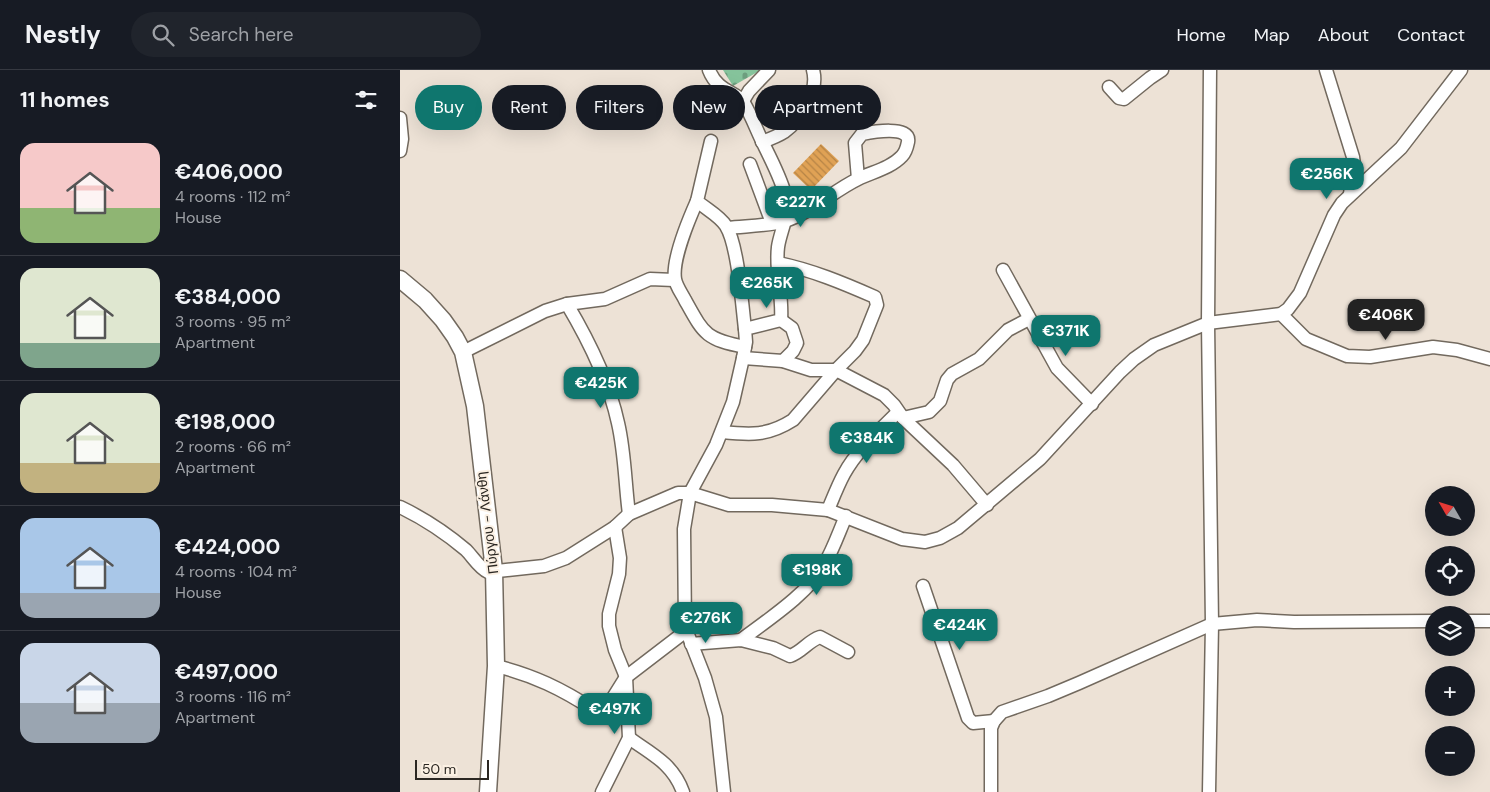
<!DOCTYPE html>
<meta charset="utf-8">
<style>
body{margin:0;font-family:"DM Sans",sans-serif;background:#20242c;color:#f1f3f6;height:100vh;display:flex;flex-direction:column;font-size:19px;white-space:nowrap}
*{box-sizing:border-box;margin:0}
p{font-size:16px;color:#9ea1a6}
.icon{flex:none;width:28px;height:28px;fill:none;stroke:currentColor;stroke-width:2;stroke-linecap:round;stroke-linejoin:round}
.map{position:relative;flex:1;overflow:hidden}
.sheet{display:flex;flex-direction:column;background:#171b24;width:400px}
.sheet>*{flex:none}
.guide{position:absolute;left:15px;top:15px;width:475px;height:45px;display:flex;gap:10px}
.needle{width:32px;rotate:309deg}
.tools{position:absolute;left:1025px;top:416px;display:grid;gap:10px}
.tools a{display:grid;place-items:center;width:50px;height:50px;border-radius:50%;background:#171b24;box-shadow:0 5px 20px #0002;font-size:25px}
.scale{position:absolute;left:15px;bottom:12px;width:74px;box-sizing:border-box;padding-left:5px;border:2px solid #2b2722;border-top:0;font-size:14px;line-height:18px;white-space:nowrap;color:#2b2722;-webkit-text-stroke:4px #fbf0e3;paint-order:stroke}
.price{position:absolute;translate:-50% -42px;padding:0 11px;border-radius:10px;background:#0f766e;color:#fff;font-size:16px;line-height:32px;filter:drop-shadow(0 1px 2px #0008)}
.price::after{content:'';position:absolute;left:50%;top:30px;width:15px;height:11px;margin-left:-8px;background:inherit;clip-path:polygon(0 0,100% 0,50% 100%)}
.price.on{background:#222;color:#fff}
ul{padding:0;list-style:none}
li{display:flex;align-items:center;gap:15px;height:125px;padding:0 20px}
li+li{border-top:1px solid #363941}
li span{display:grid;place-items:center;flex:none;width:140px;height:100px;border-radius:15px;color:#555}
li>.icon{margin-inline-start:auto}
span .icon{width:60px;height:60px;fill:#fffc;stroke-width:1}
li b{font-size:21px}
h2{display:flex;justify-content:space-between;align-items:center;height:60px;padding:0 20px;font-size:21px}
.tag{padding:0 18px;border-radius:22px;background:#171b24;box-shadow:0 5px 20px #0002;font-size:18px;line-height:45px}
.tag.on{background:#0f766e;color:#fff}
header{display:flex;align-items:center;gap:30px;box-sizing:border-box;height:70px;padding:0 25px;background:#171b24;border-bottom:1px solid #363941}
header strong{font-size:24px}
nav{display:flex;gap:28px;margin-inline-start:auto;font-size:18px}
.search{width:350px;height:45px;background:#20242c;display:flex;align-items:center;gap:12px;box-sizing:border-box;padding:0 18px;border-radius:28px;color:#9ea1a6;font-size:19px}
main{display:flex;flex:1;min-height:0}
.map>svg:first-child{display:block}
</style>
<header>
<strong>Nestly</strong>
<div class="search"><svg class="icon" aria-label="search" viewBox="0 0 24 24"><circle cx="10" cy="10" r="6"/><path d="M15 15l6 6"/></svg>Search here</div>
<nav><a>Home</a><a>Map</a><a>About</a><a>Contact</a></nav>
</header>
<main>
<section class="sheet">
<h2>11 homes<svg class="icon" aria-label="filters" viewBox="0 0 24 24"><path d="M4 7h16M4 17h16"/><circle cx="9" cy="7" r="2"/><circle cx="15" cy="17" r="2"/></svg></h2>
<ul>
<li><span style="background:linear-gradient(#f6c9c9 65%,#8fb573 0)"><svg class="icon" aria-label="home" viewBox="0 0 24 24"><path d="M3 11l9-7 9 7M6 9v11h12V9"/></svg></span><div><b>€406,000</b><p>4 rooms · 112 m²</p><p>House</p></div></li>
<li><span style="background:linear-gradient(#dfe7d0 75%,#7fa58c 0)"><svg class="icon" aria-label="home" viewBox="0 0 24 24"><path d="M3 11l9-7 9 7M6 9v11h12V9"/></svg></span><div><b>€384,000</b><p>3 rooms · 95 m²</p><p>Apartment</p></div></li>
<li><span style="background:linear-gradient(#dfe7d0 70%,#c2b280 0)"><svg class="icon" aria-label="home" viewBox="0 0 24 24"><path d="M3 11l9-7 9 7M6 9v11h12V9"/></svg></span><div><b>€198,000</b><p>2 rooms · 66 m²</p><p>Apartment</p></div></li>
<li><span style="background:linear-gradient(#a9c7e8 75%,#9aa5b1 0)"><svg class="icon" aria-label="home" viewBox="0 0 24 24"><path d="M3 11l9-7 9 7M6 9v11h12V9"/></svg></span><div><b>€424,000</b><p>4 rooms · 104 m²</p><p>House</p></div></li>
<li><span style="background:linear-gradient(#c9d6e8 60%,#9aa5b1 0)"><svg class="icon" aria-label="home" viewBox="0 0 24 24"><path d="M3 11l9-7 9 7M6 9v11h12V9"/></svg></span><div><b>€497,000</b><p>3 rooms · 116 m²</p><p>Apartment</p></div></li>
</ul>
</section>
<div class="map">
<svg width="1090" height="722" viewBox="0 0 1090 722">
<defs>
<pattern id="cemetery-stones" width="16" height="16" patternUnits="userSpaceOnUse" patternTransform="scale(1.25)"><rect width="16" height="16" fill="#85c39b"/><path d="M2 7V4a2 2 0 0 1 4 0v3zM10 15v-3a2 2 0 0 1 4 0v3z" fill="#6d9e7e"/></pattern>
<pattern id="building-back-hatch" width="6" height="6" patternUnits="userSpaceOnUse" patternTransform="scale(1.25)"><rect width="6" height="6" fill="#e0a255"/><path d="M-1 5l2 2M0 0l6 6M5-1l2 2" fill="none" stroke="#b68446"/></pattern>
</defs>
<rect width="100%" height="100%" fill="#ede2d6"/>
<path fill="url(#cemetery-stones)" d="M 323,0 L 361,0 L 333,16 Z"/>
<path fill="url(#building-back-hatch)" d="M 421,74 L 439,91 L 411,120 L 393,103 Z"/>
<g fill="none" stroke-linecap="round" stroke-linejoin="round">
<g stroke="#72695e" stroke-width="15">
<g id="minor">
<path d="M 309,0 C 318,23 337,21 344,33 C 352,47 357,61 364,75 C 372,92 382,110 386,128 C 390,144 380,162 378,177 C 375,202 383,226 381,250 L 345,259 L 346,272 L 343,288 L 333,332 L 316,375 L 290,423 L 284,459 L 285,557 L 305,608 L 316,647 L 324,722"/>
<path d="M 926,0 L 953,87 L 954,95 L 950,124"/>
<path d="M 709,17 L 719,28 L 724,29 L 750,8 L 762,0"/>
<path d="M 343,31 L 349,21 L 369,0"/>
<path d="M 0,48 L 2,69 L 0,81"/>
<path d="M 311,71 L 297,131 C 306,139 320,146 326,156 C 338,175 342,235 345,259"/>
<path d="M 362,72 C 370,69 378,66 384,62 C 401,50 419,21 413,0"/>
<path d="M 350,94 L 372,153"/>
<path d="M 297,131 C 289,149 272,190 275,209 C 276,216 282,224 285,230 C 304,264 305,269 345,277"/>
<path d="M 328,158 C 344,156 370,156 385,151 C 412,142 433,121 458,109 C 472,102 491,98 502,86 C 506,82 507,77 508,72 C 511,55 472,62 462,64 L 455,73 L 458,109"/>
<path d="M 603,200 L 657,298 L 692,334"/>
<path d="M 167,234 C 189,271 209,311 218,353 C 225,383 225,414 229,444"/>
<path d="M 881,244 L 906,269 L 947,286 L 970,287 L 1033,277 L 1057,280 L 1090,289"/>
<path d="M 381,250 L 392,258 L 397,273 L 393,281 L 383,291"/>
<path d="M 63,282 L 145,241 L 167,234 L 205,229 L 250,209 L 274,210"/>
<path d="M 343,288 L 383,291 L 411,300 L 436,300 L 484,325 L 494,335 L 503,348 L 553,395 L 587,435"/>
<path d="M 503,348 L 529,342 L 540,331 L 547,310 L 552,304 L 579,289 L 608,260 L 629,249"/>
<path d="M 322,362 C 351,365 368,366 393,350 L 436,300 L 455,281 L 463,270 L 477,235 L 475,227 C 443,213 412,200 378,193"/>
<path d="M 0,437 C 23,448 47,464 66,480 C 73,487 79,498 88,502 L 144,496 L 166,488 L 215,457 L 229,444 L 278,423 L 290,423 L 329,435 L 372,435 L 428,440 L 502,469 L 525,472 L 540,468 L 558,458 L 640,389 L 720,302 L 734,289 L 754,275 L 808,253 L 881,244 L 888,239 L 900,223 L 934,145 L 942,133 L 1001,78 L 1061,0"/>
<path d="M 428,440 C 433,428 438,415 444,404 C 457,380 479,361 498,342"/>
<path d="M 523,516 L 568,648 L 573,653 L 594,651"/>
<path d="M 1066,551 L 1090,551"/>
<path d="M 341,570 C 366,551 409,523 424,495 C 433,480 439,462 446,446"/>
<path d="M 291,574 L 341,570 L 373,578 L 390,586 C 402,582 408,571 420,567 L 448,582"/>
<path d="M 96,596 C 133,605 162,619 194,640 L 199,641 L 211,631 L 226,607 L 286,561"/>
<path d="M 229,668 C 252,684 273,694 283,722"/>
<path d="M 202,722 L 229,668 L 226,607 L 215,580 L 209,556 L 209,544 L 219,504 L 220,488 L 215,457"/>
<path d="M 591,722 L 591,658 L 594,651 L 602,642 L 648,626 L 679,613 L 812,554 L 857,550 L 894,552 L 1034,551"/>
<path d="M 809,722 L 812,554 L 808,253 L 810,0"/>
</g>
</g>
<g stroke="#72695e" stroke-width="19">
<path id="major" d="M 0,209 L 25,230 L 43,250 L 55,267 L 63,282 L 75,336 L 94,500 L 96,596 L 88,722"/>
</g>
<use href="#minor" stroke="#fff" stroke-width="12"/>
<use href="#major" stroke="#fff" stroke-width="16"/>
</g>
<g text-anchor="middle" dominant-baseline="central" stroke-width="4" stroke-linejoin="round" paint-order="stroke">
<g font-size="14" fill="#2b2722" stroke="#fbf0e3">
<text transform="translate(87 453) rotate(-97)">Πύργου - Λάνθη</text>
</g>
</g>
</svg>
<div class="tools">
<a><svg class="needle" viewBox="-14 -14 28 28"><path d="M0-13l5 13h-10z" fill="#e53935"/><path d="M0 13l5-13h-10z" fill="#9ea1a6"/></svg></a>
<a><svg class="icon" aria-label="locate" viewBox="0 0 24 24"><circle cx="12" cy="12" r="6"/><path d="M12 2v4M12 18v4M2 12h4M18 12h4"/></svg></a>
<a><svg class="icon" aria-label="layers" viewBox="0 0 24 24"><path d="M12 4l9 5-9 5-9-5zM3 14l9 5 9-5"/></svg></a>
<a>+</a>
<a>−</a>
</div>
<div class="scale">50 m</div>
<b class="price" style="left:927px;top:130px">€256K</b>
<b class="price" style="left:401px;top:158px">€227K</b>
<b class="price" style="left:367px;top:239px">€265K</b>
<b class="price on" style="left:986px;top:271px">€406K</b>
<b class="price" style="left:666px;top:287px">€371K</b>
<b class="price" style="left:201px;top:339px">€425K</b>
<b class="price" style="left:467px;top:394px">€384K</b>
<b class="price" style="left:417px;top:526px">€198K</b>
<b class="price" style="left:306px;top:574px">€276K</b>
<b class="price" style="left:560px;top:581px">€424K</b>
<b class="price" style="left:215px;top:665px">€497K</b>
<div class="guide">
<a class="tag on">Buy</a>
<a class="tag">Rent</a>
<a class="tag">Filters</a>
<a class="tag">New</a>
<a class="tag">Apartment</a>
</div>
</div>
</main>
